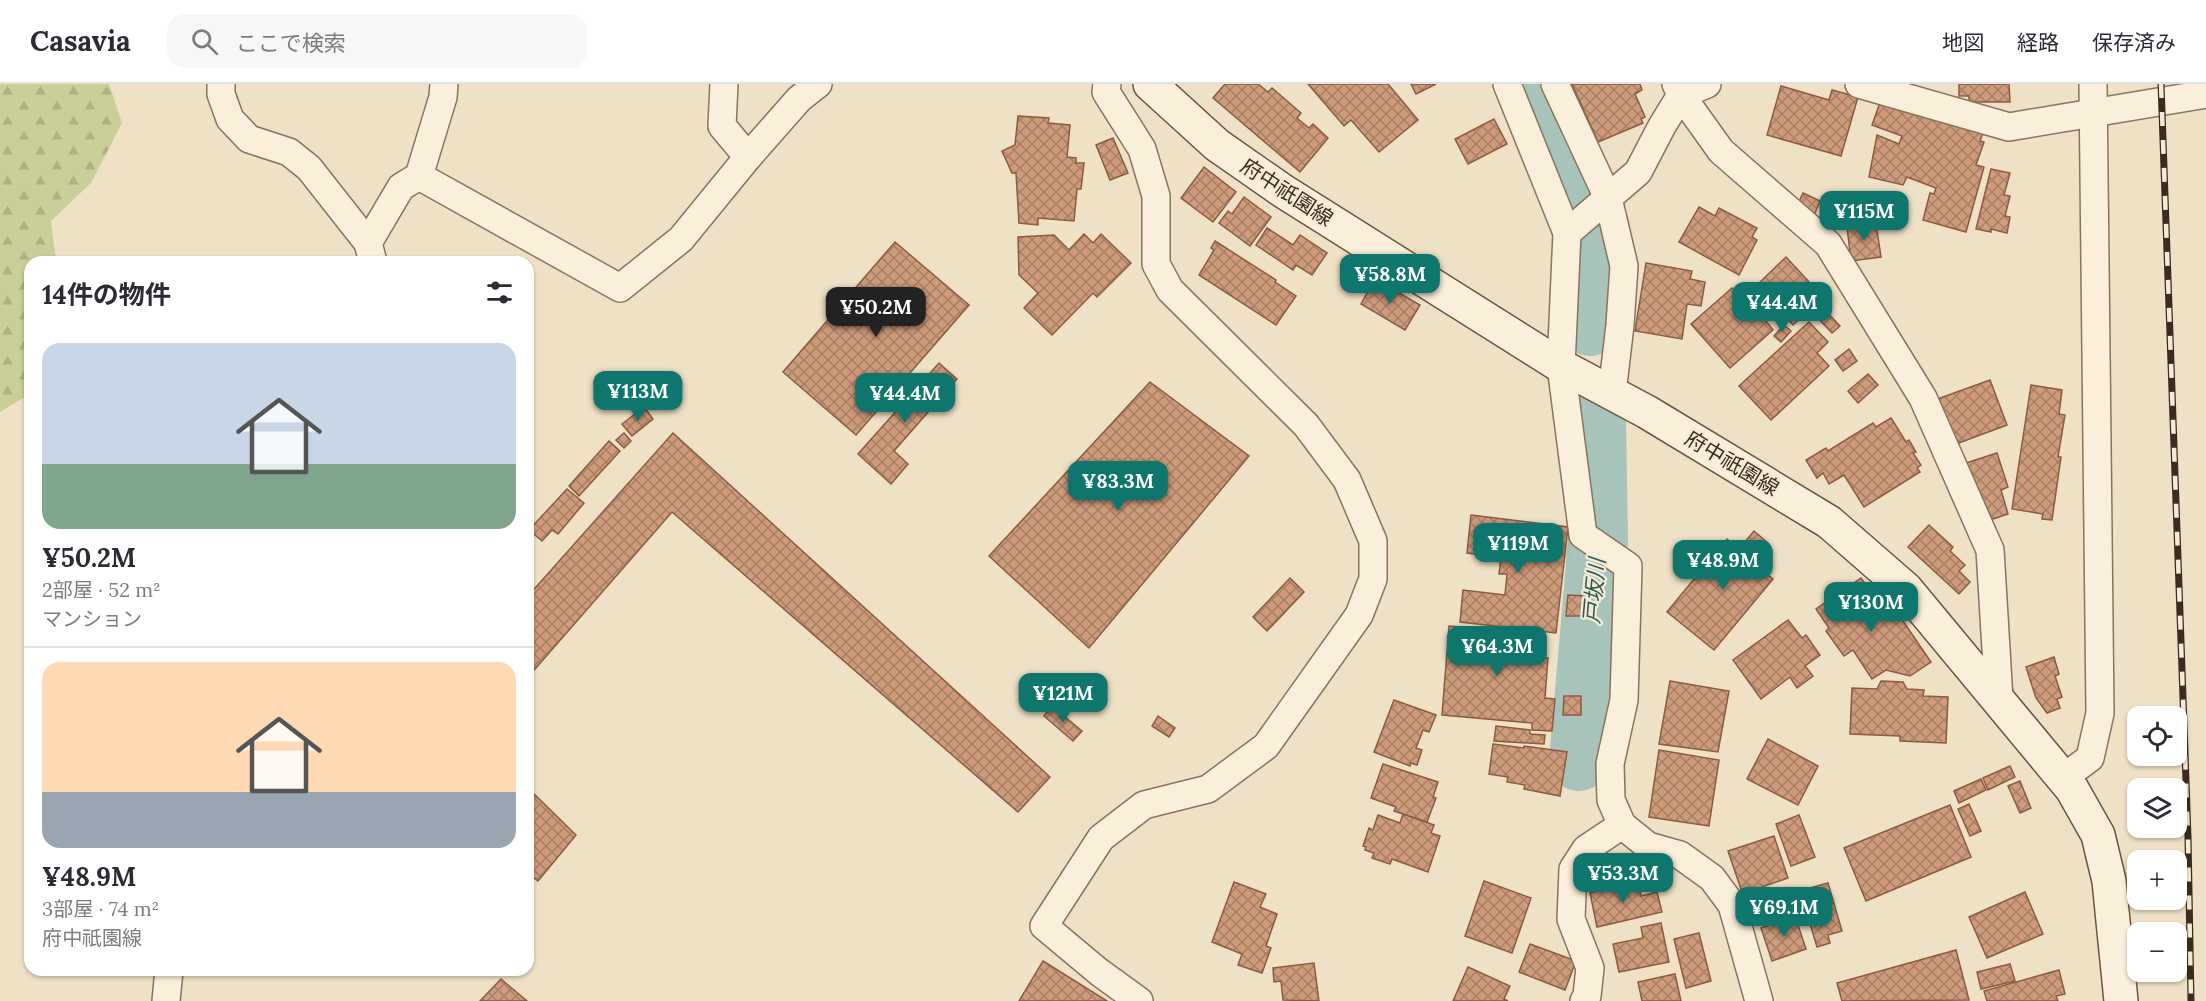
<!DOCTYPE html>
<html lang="ja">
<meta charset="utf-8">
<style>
body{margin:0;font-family:Lora,"Noto Sans JP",serif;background:#f7f7f7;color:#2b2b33;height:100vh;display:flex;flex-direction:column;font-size:22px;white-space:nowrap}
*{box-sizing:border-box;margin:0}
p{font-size:20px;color:#7c7c81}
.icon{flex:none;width:33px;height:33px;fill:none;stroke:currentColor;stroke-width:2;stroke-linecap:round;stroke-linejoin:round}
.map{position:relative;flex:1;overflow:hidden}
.panel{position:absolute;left:24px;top:172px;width:510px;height:720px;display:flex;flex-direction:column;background:#fff;border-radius:18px;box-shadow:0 2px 4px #0004}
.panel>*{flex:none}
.fabs{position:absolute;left:2127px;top:622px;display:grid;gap:12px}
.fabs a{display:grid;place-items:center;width:60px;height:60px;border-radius:12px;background:#fff;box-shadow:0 2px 4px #0004;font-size:30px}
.price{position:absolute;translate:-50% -51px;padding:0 14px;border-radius:12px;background:#0f766e;color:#fff;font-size:20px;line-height:39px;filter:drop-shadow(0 2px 3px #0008)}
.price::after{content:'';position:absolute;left:50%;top:36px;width:18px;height:14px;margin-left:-9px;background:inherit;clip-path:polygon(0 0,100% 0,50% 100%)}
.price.current{background:#222;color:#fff}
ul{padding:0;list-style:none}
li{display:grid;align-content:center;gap:12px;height:318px;padding:0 18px}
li+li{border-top:2px solid #e1e1e2}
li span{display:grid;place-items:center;height:186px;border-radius:18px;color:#555}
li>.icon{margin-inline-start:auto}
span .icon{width:108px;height:108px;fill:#fffc;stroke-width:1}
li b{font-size:26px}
h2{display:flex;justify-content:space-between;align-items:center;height:72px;padding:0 18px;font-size:26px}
header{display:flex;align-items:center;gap:36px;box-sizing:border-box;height:84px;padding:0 30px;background:#fff;border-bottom:2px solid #e1e1e2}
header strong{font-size:28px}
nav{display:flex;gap:33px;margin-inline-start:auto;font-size:21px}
.search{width:420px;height:54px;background:#f7f7f7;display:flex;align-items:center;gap:15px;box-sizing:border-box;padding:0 21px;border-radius:18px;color:#7c7c81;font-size:22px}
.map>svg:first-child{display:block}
</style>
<header>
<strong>Casavia</strong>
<div class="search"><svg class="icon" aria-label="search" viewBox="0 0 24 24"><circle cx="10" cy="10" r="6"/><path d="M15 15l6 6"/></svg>ここで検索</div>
<nav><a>地図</a><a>経路</a><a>保存済み</a></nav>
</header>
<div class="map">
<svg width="2206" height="917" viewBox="0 0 2206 917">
<defs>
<pattern id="forest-firs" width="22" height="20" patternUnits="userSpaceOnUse" patternTransform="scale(1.5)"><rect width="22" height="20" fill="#cace99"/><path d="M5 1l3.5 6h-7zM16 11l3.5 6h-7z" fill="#aeb183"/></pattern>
<pattern id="building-cross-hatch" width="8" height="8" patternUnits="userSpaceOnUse" patternTransform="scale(1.5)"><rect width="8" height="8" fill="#ce9b7b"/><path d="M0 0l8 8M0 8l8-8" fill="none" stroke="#a87f64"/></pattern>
</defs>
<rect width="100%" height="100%" fill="#efe1c6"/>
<path fill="url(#forest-firs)" d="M 0,0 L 109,0 L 122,39 L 91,99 L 51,137 L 56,178 L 30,178 L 30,310 L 0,328 Z"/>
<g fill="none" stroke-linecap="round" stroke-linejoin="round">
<g stroke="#a7c3ba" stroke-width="60">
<path d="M 1527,0 L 1542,33 L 1581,130 L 1590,242"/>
<path d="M 1579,677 L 1598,457 L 1596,336"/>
</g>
</g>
<g fill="url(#building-cross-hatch)" stroke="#8b5b40" stroke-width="1.5">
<path d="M 1225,0 L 1258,0 L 1268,8 L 1272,4 L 1301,29 L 1297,34 L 1309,44 L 1313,40 L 1328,54 L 1300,88 L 1213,14 Z"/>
<path d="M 1308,0 L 1388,0 L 1418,36 L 1379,68 L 1351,36 L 1344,42 Z"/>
<path d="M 1411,0 L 1436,0 L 1416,10 Z"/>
<path d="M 1572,0 L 1640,0 L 1642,6 L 1635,10 L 1645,33 L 1641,35 L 1643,39 L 1598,58 Z"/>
<path d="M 1959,0 L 2009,0 L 2010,18 L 1969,18 L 1969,12 L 1959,12 Z"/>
<path d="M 1781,2 L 1829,16 L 1832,6 L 1858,13 L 1841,72 L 1767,51 Z"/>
<path d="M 1882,13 L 1983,49 L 1980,57 L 1984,58 L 1976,81 L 1984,83 L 1966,148 L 1923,136 L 1930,109 L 1934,110 L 1936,104 L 1907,93 L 1903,101 L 1869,93 L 1877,51 L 1899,60 L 1902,52 L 1872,41 Z"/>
<path d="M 1018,32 L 1049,34 L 1048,39 L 1070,41 L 1067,73 L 1076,74 L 1076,79 L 1084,79 L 1081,105 L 1077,105 L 1074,137 L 1038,134 L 1038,141 L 1019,139 L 1016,89 L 1012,89 L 1002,67 L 1015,61 Z"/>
<path d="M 1494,35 L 1507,60 L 1468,80 L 1455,55 Z"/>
<path d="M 1113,54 L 1128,89 L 1110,96 L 1096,61 Z"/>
<path d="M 1204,83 L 1236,108 L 1213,138 L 1181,114 Z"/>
<path d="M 1991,85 L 2010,89 L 2004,111 L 2010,112 L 2005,132 L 2010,133 L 2007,149 L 1991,145 L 1991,148 L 1976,145 Z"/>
<path d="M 1803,109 L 1820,117 L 1811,139 L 1793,131 Z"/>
<path d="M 1244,113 L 1271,133 L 1250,162 L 1219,139 L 1228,127 L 1232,130 Z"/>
<path d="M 1699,123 L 1715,132 L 1719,124 L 1757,144 L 1752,153 L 1757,156 L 1739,191 L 1679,158 Z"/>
<path d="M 1876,139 L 1881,173 L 1851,177 L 1847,143 Z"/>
<path d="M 1267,144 L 1293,161 L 1300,151 L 1327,169 L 1312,191 L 1296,181 L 1293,186 L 1256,161 Z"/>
<path d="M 1084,150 L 1093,159 L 1101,150 L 1131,179 L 1097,213 L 1093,209 L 1052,251 L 1024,224 L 1038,209 L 1019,191 L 1018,153 L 1054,151 L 1069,166 Z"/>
<path d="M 1215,157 L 1276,196 L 1275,198 L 1296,212 L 1276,241 L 1199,191 L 1214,166 L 1211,164 Z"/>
<path d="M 895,158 L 969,221 L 856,351 L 783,288 Z"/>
<path d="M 1786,173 L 1823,213 L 1793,241 L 1757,201 Z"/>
<path d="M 1646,179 L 1692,187 L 1690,195 L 1705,198 L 1701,222 L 1687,220 L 1682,255 L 1635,247 Z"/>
<path d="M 1375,195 L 1420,221 L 1405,246 L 1361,220 Z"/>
<path d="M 1732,204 L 1740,213 L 1746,208 L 1769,234 L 1766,237 L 1773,246 L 1730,284 L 1691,240 Z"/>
<path d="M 1822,223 L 1840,242 L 1832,249 L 1814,230 Z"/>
<path d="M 1809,238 L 1828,258 L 1817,269 L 1829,282 L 1771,336 L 1739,302 Z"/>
<path d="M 1784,241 L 1791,247 L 1781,258 L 1774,252 Z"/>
<path d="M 1849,265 L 1857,277 L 1843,287 L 1835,276 Z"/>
<path d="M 939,279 L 957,295 L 894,367 L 908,380 L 891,400 L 858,370 Z"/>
<path d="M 1868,290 L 1878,301 L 1858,319 L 1848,307 Z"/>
<path d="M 1990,296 L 2007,341 L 1948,363 L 1932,317 Z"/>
<path d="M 1150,298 L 1249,372 L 1089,564 L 989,472 Z"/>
<path d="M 2031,301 L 2062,306 L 2059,330 L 2065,331 L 2058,373 L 2061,373 L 2052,436 L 2042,435 L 2043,430 L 2012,425 Z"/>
<path d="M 644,323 L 653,335 L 632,352 L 622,340 Z"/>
<path d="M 1891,334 L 1906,358 L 1909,356 L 1916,368 L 1913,369 L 1921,381 L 1917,384 L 1920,388 L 1864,423 L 1844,391 L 1829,400 L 1823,389 L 1817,394 L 1806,376 L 1826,364 L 1828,367 L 1873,339 L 1876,343 Z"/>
<path d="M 624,349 L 631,357 L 624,364 L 616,356 Z"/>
<path d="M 673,349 L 1050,693 L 1018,728 L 672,428 L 528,593 L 528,512 Z"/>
<path d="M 609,357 L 620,367 L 579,412 L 569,402 Z"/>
<path d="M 1997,369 L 2008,403 L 2001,406 L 2008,430 L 1984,438 L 1960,381 Z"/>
<path d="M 567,405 L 584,419 L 558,450 L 552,446 L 542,457 L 529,446 Z"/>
<path d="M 1471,431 L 1568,443 L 1556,549 L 1460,538 L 1463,506 L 1505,511 L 1507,490 L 1499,490 L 1501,473 L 1467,469 Z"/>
<path d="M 1929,441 L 1953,463 L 1950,467 L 1965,481 L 1959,487 L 1970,498 L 1959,510 L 1908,463 Z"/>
<path d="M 1754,447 L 1768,459 L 1752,478 L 1773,495 L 1714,566 L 1667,528 L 1727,455 L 1739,465 Z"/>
<path d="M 1290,494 L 1304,508 L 1267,547 L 1253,533 Z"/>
<path d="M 1861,494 L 1891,537 L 1899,531 L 1931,578 L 1910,592 L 1886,586 L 1872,595 L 1853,566 L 1844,572 L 1826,547 L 1829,544 L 1816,525 Z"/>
<path d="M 1568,511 L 1586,512 L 1586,532 L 1566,532 Z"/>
<path d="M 1788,536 L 1802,554 L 1806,551 L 1820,571 L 1805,582 L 1813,592 L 1797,604 L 1790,593 L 1761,615 L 1733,576 Z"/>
<path d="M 1449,542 L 1540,549 L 1538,573 L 1548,574 L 1545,614 L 1555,615 L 1552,647 L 1532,646 L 1532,639 L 1442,631 Z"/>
<path d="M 2054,573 L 2059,590 L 2055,592 L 2062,613 L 2057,615 L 2060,624 L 2047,629 L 2036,614 L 2026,583 Z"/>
<path d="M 1670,597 L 1729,607 L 1718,668 L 1659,660 Z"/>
<path d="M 1881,597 L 1903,598 L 1907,605 L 1924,606 L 1923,612 L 1948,613 L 1946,659 L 1900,657 L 1900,652 L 1850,650 L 1852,604 L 1877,605 Z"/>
<path d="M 1564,612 L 1581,612 L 1581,631 L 1563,631 Z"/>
<path d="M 1394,616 L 1436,631 L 1429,648 L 1423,646 L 1416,664 L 1422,666 L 1417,681 L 1411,679 L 1410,682 L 1374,668 Z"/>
<path d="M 1052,622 L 1082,647 L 1073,657 L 1044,632 Z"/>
<path d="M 1158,632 L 1175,644 L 1169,653 L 1152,642 Z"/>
<path d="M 1496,642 L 1530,646 L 1530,650 L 1545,651 L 1544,660 L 1494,657 Z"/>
<path d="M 1768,655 L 1818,682 L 1798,721 L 1747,695 Z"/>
<path d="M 1493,660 L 1524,664 L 1524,662 L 1567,668 L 1560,712 L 1524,705 L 1525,701 L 1507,698 L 1508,693 L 1489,690 Z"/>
<path d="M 1659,666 L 1719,676 L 1709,742 L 1649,733 Z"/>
<path d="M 1383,680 L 1438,698 L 1433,713 L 1436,714 L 1427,738 L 1394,727 L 1396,723 L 1371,714 Z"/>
<path d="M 2010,682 L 2015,693 L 1988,706 L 1983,694 Z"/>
<path d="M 1981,695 L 1986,706 L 1959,719 L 1954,707 Z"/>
<path d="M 2020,697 L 2031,724 L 2020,729 L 2008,702 Z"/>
<path d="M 528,704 L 576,751 L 538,797 L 528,789 Z"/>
<path d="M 1969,720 L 1981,747 L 1970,752 L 1958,725 Z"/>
<path d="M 1950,721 L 1971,773 L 1866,817 L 1844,764 Z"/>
<path d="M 1403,730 L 1434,741 L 1431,749 L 1440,752 L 1428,788 L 1392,775 L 1390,780 L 1372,774 L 1374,769 L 1365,766 L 1366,763 L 1363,762 L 1369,744 L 1373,746 L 1378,731 L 1400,739 Z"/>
<path d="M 1799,731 L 1815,773 L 1791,782 L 1776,740 Z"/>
<path d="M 1774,752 L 1788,794 L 1762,803 L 1764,807 L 1744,814 L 1728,767 Z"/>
<path d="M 1484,797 L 1531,814 L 1512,869 L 1465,852 Z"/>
<path d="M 1638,797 L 1641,812 L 1657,808 L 1662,828 L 1597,843 L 1590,809 Z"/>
<path d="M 1234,798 L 1266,810 L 1260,823 L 1277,830 L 1266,862 L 1271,864 L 1262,889 L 1238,881 L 1242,870 L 1212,858 Z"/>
<path d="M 1828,799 L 1842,847 L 1828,851 L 1830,859 L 1817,863 L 1803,816 L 1813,813 L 1810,804 Z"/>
<path d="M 2025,808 L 2043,850 L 1987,874 L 1969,833 Z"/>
<path d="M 1795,832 L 1806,865 L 1772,877 L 1761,844 Z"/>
<path d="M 1661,839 L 1669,878 L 1619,888 L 1613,860 L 1643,854 L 1641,843 Z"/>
<path d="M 1699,849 L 1711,897 L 1686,904 L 1674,855 Z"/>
<path d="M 1530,860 L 1576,877 L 1565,906 L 1519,888 Z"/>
<path d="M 1956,866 L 1969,916 L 1842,917 L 1837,899 Z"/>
<path d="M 1043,877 L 1107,917 L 1019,917 Z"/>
<path d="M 1314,879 L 1319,917 L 1283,916 L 1281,897 L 1274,898 L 1273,884 Z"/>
<path d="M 2010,880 L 2015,897 L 1981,905 L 1977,888 Z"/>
<path d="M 1468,883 L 1510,902 L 1504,915 L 1508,917 L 1453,917 Z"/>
<path d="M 2059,886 L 2065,910 L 2056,912 L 2058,917 L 1987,917 L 1984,907 Z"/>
<path d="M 1675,890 L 1681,917 L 1642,917 L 1638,898 Z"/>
<path d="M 501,895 L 527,917 L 480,917 Z"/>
</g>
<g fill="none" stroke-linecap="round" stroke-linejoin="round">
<g stroke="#8b735b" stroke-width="30">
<g id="street">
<path d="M 221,0 L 221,10 L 230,35 L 249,55 L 289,68 L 309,84 L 368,159 L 373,178"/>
<path d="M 724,0 L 722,42 L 748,73"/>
<path d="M 1107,0 L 1106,8 L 1142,65 L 1156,112 L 1156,180 L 1170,206 L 1306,341 L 1347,396 L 1373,457 L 1373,495 L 1359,531 L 1266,662 L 1208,705 L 1144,721 L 1101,754 L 1044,842 L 1099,888 L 1139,917"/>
<path d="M 1507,0 L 1567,149"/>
<path d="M 1555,0 L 1608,114 L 1624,182 L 1620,241 L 1612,309"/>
<path d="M 1676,0 L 1681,11 L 1721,67 L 1828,160 L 1923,314 L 1990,466 L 1999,615"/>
<path d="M 1707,0 L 1681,11 L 1662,42 L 1638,88 L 1567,149 L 1561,282 L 1583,451 L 1628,482 L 1624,616 L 1610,680 L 1611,716 L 1622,741 L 1648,762 L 1680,771 L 1712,794 L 1732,821 L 1759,917"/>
<path d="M 1859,0 L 2009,43 L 2206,10"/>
<path d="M 419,92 L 620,204 L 681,155 L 748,73 L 799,15 L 818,0"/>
<path d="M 368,159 L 401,103 L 419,92 L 443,13 L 444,0"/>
<path d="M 2063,694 L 2090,674 L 2100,629 L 2093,0"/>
<path d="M 166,917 L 169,886"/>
<path d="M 1584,917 L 1587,912 L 1590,884 L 1571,835 L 1573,785 L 1586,765 L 1622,741"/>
</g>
</g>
<g stroke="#6d543e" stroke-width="36">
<path id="secondary" d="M 1150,0 L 1217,61 L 1283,107 L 1561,282 L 1647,328 L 1829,438 L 1906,505 L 2072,705 L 2098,751 L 2109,797 L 2121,917"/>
</g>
<use href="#street" stroke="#faefda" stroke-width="27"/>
<use href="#secondary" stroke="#faefda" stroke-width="33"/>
<g stroke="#3b2c1f" stroke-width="7">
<path id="rail" d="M 2161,0 L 2188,753 L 2191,917"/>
</g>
<use href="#rail" stroke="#f6ecd6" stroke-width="4.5" stroke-dasharray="14" stroke-linecap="butt"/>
</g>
<g text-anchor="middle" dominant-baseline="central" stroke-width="4.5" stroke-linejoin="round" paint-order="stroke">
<g font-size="21" fill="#3b2c1f" stroke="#f6ecd6">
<text transform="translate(1287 108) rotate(33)">府中祇園線</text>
<text transform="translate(1732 379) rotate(31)">府中祇園線</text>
</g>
<g font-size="22" font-style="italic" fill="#2e5b57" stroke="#f6ecd6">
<text transform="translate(1594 507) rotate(-85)">戸坂川</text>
</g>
</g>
</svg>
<div class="fabs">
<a><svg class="icon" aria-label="locate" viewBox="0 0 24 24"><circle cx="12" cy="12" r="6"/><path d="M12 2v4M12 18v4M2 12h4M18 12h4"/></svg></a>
<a><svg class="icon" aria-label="layers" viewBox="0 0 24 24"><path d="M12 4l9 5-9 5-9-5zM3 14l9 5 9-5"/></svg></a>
<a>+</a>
<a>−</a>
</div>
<b class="price" style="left:1864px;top:158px">¥115M</b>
<b class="price" style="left:1390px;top:221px">¥58.8M</b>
<b class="price" style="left:1782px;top:249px">¥44.4M</b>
<b class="price current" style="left:876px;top:254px">¥50.2M</b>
<b class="price" style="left:638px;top:338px">¥113M</b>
<b class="price" style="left:905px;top:340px">¥44.4M</b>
<b class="price" style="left:1118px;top:428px">¥83.3M</b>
<b class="price" style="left:1518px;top:490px">¥119M</b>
<b class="price" style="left:1723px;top:507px">¥48.9M</b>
<b class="price" style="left:1871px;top:549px">¥130M</b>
<b class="price" style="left:1497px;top:593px">¥64.3M</b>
<b class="price" style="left:1063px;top:640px">¥121M</b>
<b class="price" style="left:1623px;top:820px">¥53.3M</b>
<b class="price" style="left:1784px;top:854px">¥69.1M</b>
<section class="panel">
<h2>14件の物件<svg class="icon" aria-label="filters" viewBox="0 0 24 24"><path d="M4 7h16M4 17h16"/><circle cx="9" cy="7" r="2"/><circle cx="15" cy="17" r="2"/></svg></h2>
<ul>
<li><span style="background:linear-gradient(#c9d6e8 65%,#7fa58c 0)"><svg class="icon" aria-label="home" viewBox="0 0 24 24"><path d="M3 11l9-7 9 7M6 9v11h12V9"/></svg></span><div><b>¥50.2M</b><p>2部屋 · 52 m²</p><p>マンション</p></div></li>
<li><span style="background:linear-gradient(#ffd9b3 70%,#9aa5b1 0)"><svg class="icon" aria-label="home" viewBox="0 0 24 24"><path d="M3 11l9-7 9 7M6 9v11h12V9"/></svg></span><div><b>¥48.9M</b><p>3部屋 · 74 m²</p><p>府中祇園線</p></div></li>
</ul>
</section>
</div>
